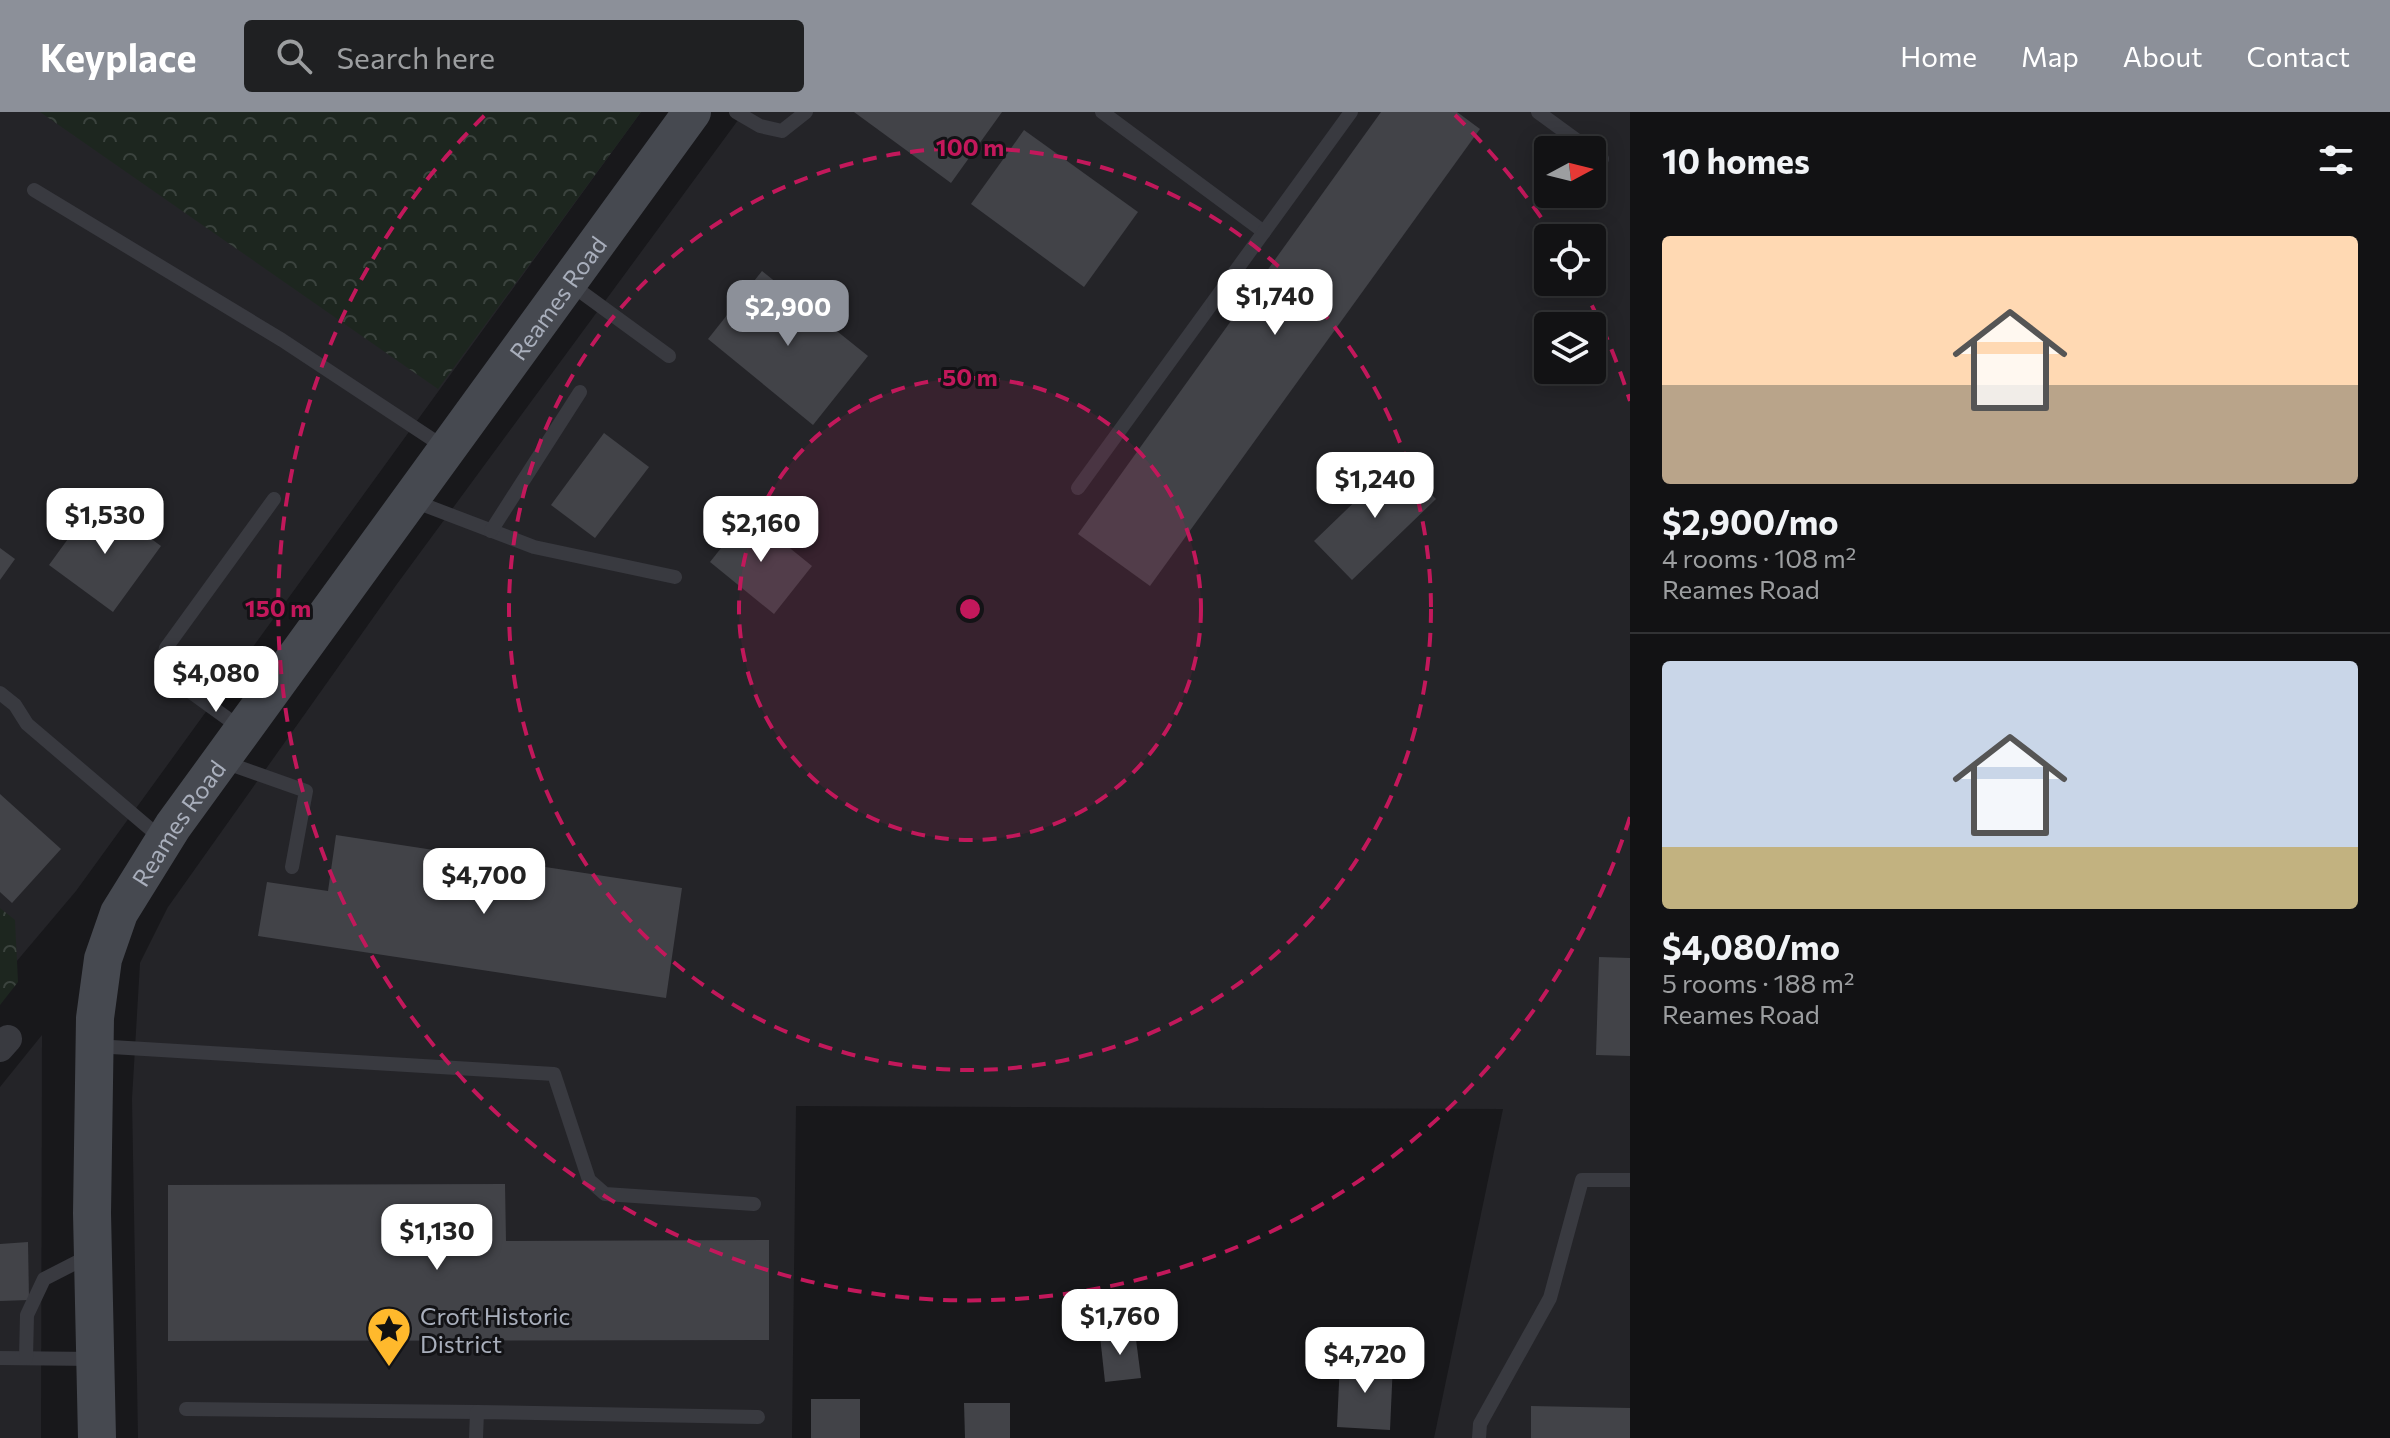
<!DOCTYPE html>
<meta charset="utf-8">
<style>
body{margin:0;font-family:Commissioner,sans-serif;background:#1f2022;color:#f1f3f6;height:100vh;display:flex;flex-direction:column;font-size:30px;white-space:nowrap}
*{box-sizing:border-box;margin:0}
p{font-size:26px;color:#9c9ea0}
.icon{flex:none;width:44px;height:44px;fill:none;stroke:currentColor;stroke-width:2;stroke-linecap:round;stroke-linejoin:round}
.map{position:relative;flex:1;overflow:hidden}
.drawer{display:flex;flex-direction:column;background:#121214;width:760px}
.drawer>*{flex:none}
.needle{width:52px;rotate:83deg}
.fabs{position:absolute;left:1534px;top:24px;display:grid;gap:16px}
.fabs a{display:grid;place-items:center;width:72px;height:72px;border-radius:8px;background:#121214;box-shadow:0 4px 20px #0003,0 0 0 2px #313234;font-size:40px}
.price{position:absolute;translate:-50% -68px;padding:0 18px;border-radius:16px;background:#fff;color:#222;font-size:26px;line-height:52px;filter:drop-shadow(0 2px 4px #0008)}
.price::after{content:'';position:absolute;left:50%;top:48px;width:24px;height:18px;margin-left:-12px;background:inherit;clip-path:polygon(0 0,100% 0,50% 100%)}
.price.on{background:#8c9099;color:#fff}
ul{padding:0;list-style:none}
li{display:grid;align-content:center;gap:16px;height:424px;padding:0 32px}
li+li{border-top:2px solid #313234}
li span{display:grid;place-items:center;height:248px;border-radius:8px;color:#555}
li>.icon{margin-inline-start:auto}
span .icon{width:144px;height:144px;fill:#fffc;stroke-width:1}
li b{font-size:34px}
h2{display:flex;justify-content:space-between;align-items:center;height:96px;padding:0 32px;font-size:34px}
header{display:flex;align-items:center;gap:48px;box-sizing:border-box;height:112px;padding:0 40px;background:#8c9099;color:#fff}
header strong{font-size:38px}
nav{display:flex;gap:44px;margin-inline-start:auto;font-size:28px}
.search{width:560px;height:72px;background:#1f2022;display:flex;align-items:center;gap:20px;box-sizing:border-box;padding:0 28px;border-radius:8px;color:#9c9ea0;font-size:30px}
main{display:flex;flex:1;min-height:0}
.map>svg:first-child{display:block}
</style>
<header>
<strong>Keyplace</strong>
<div class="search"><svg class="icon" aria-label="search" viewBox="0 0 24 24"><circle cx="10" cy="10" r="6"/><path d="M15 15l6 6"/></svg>Search here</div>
<nav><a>Home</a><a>Map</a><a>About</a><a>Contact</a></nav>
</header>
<main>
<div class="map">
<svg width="1630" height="1326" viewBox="0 0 1630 1326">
<defs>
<pattern id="forest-crowns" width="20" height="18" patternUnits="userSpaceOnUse" patternTransform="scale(2)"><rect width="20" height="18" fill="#1d261f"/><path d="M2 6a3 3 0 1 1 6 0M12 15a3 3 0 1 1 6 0" fill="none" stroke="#3b433e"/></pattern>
</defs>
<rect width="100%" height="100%" fill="#18181b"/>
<g fill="#242428" fill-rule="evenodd">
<path d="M 0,0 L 641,0 L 76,779 L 0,869 Z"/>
<path d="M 744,0 L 1630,0 L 1630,1326 L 1434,1326 L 1503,997 L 796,994 L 792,1326 L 138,1326 L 132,987 L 140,851 L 168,795 L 397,472 ZM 1548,38 L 1592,38 L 1592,82 L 1548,82 ZM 1548,126 L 1592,126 L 1592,170 L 1548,170 ZM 1548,214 L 1592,214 L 1592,258 L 1548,258 Z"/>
<path d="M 42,923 L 41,1326 L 0,1326 L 0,975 Z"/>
</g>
<g fill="url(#forest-crowns)">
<path d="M 40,0 L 641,0 L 438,277 Z"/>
<path d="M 0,796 L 15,808 L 18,870 L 0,893 Z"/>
</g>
<g fill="#424348">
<path d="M 854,0 L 1002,0 L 951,71 Z"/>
<path d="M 1381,0 L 1457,0 L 1480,17 L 1150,474 L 1078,422 Z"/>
<path d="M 1024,18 L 1138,100 L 1084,175 L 971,92 Z"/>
<path d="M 762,159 L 868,244 L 813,313 L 708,227 Z"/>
<path d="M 604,321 L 649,355 L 595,426 L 551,393 Z"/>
<path d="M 1398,348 L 1436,387 L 1352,468 L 1314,429 Z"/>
<path d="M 97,387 L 161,434 L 113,500 L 49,453 Z"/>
<path d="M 748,402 L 812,454 L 774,502 L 710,450 Z"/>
<path d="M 0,436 L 15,447 L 0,468 Z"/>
<path d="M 0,682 L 61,737 L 12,791 L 0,780 Z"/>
<path d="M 336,723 L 682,776 L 666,886 L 258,824 L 267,770 L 328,779 Z"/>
<path d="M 1599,845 L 1630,846 L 1630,944 L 1596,943 Z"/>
<path d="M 505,1072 L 506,1129 L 769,1128 L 769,1228 L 168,1229 L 168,1073 Z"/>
<path d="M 28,1130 L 29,1188 L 0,1189 L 0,1132 Z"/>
<path d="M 1135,1220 L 1141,1266 L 1105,1270 L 1100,1224 Z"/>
<path d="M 1340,1249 L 1393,1251 L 1390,1318 L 1337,1315 Z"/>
<rect x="811" y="1287" width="49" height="39"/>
<path d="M 964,1291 L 1010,1291 L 1010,1326 L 965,1326 Z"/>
<path d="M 1531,1294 L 1630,1296 L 1630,1326 L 1531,1326 Z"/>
</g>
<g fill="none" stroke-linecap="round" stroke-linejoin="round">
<g stroke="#393a40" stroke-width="14">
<path d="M 736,0 L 760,14 L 782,19 L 806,0"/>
<path d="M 1102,0 L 1264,120"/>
<path d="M 1538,0 L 1590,38"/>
<path d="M 1592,39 L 1602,47"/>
<path d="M 34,78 L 282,228 L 447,337"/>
<path d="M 569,171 L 669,244"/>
<path d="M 1078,376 L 1351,0"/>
<path d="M 411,388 L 534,435 L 675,465"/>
<path d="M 491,419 L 580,280"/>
<path d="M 0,581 L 15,593 L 27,612 L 162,727"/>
<path d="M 242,617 L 173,567 L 163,550 L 166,536 L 274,387"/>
<path d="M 221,649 L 306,679 L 292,755"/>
<path d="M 95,934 L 554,962 L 589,1068 L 605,1082 L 754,1092"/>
<path d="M 0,1246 L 95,1247"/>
<path d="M 26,1246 L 27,1203 L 44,1167 L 89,1144"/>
<path d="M 186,1297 L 477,1300"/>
<path d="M 476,1326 L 477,1300 L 758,1305"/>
<path d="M 1479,1326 L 1480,1312 L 1550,1186 L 1582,1068 L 1630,1068"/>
</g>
<path stroke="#393a40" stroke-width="28" d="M 0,936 L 8,927"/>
<path stroke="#464950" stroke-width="38" id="s1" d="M 97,1326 L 92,1101 L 95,906 L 103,847 L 119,801 L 173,714 L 692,0"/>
</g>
<circle cx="970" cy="497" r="231" fill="#c2185b" fill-opacity=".12"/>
<g fill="none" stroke="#c2185b" stroke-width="4" stroke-dasharray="14 10">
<circle cx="970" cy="497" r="231"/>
<circle cx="970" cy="497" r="461"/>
<path d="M1630 705A692 692 0 1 1 485 3M1455 3A692 692 0 0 1 1554 125M1581 172A692 692 0 0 1 1630 289"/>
</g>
<defs>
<g id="sight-pin" transform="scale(2.3)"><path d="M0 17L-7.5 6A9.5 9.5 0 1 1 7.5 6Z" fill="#ffb92c" stroke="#131316"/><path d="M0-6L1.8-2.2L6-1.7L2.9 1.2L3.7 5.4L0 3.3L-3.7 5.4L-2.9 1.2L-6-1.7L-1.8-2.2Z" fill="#111"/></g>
</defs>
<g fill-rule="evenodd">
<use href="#sight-pin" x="389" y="1217"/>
</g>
<g text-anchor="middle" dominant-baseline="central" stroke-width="6" stroke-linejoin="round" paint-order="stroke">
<g font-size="24" fill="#a9afbc" stroke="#131316">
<text stroke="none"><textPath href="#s1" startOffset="1284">Reames Road</textPath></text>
<text stroke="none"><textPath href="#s1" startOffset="636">Reames Road</textPath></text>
</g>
<g font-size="24" fill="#a9afbc" stroke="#131316" text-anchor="start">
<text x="420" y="1203">Croft Historic<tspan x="420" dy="28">District</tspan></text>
</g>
</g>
<circle cx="970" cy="497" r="12" fill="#c2185b" stroke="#131316" stroke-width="4"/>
<g font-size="24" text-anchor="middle" font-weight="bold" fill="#c2185b" stroke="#131316" stroke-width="6" stroke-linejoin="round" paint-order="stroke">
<text x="970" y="44">100 m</text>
<text x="970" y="274">50 m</text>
<text x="278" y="505">150 m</text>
</g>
</svg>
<div class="fabs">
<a><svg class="needle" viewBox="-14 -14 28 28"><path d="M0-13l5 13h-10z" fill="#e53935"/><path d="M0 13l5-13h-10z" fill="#9c9ea0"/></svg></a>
<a><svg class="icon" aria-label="locate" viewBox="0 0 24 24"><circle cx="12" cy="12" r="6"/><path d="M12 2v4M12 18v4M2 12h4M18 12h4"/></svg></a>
<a><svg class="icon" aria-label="layers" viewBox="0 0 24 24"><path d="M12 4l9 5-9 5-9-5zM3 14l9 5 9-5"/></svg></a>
</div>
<b class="price" style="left:1275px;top:225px">$1,740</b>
<b class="price on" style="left:788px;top:236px">$2,900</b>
<b class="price" style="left:1375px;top:408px">$1,240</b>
<b class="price" style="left:105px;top:444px">$1,530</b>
<b class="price" style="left:761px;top:452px">$2,160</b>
<b class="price" style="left:216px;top:602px">$4,080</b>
<b class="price" style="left:484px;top:804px">$4,700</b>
<b class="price" style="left:437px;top:1160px">$1,130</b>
<b class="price" style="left:1120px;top:1245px">$1,760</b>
<b class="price" style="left:1365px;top:1283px">$4,720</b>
</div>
<section class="drawer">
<h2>10 homes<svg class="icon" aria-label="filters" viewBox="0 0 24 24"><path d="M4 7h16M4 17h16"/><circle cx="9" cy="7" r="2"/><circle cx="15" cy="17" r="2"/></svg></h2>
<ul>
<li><span style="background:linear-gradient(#ffd9b3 60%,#b9a48a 0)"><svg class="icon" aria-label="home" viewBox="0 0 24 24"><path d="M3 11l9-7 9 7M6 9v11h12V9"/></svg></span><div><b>$2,900/mo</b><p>4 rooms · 108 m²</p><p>Reames Road</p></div></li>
<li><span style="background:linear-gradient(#c9d6e8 75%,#c2b280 0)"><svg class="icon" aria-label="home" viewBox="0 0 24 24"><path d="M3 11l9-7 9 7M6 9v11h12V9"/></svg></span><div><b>$4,080/mo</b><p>5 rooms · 188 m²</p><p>Reames Road</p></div></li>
</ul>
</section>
</main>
